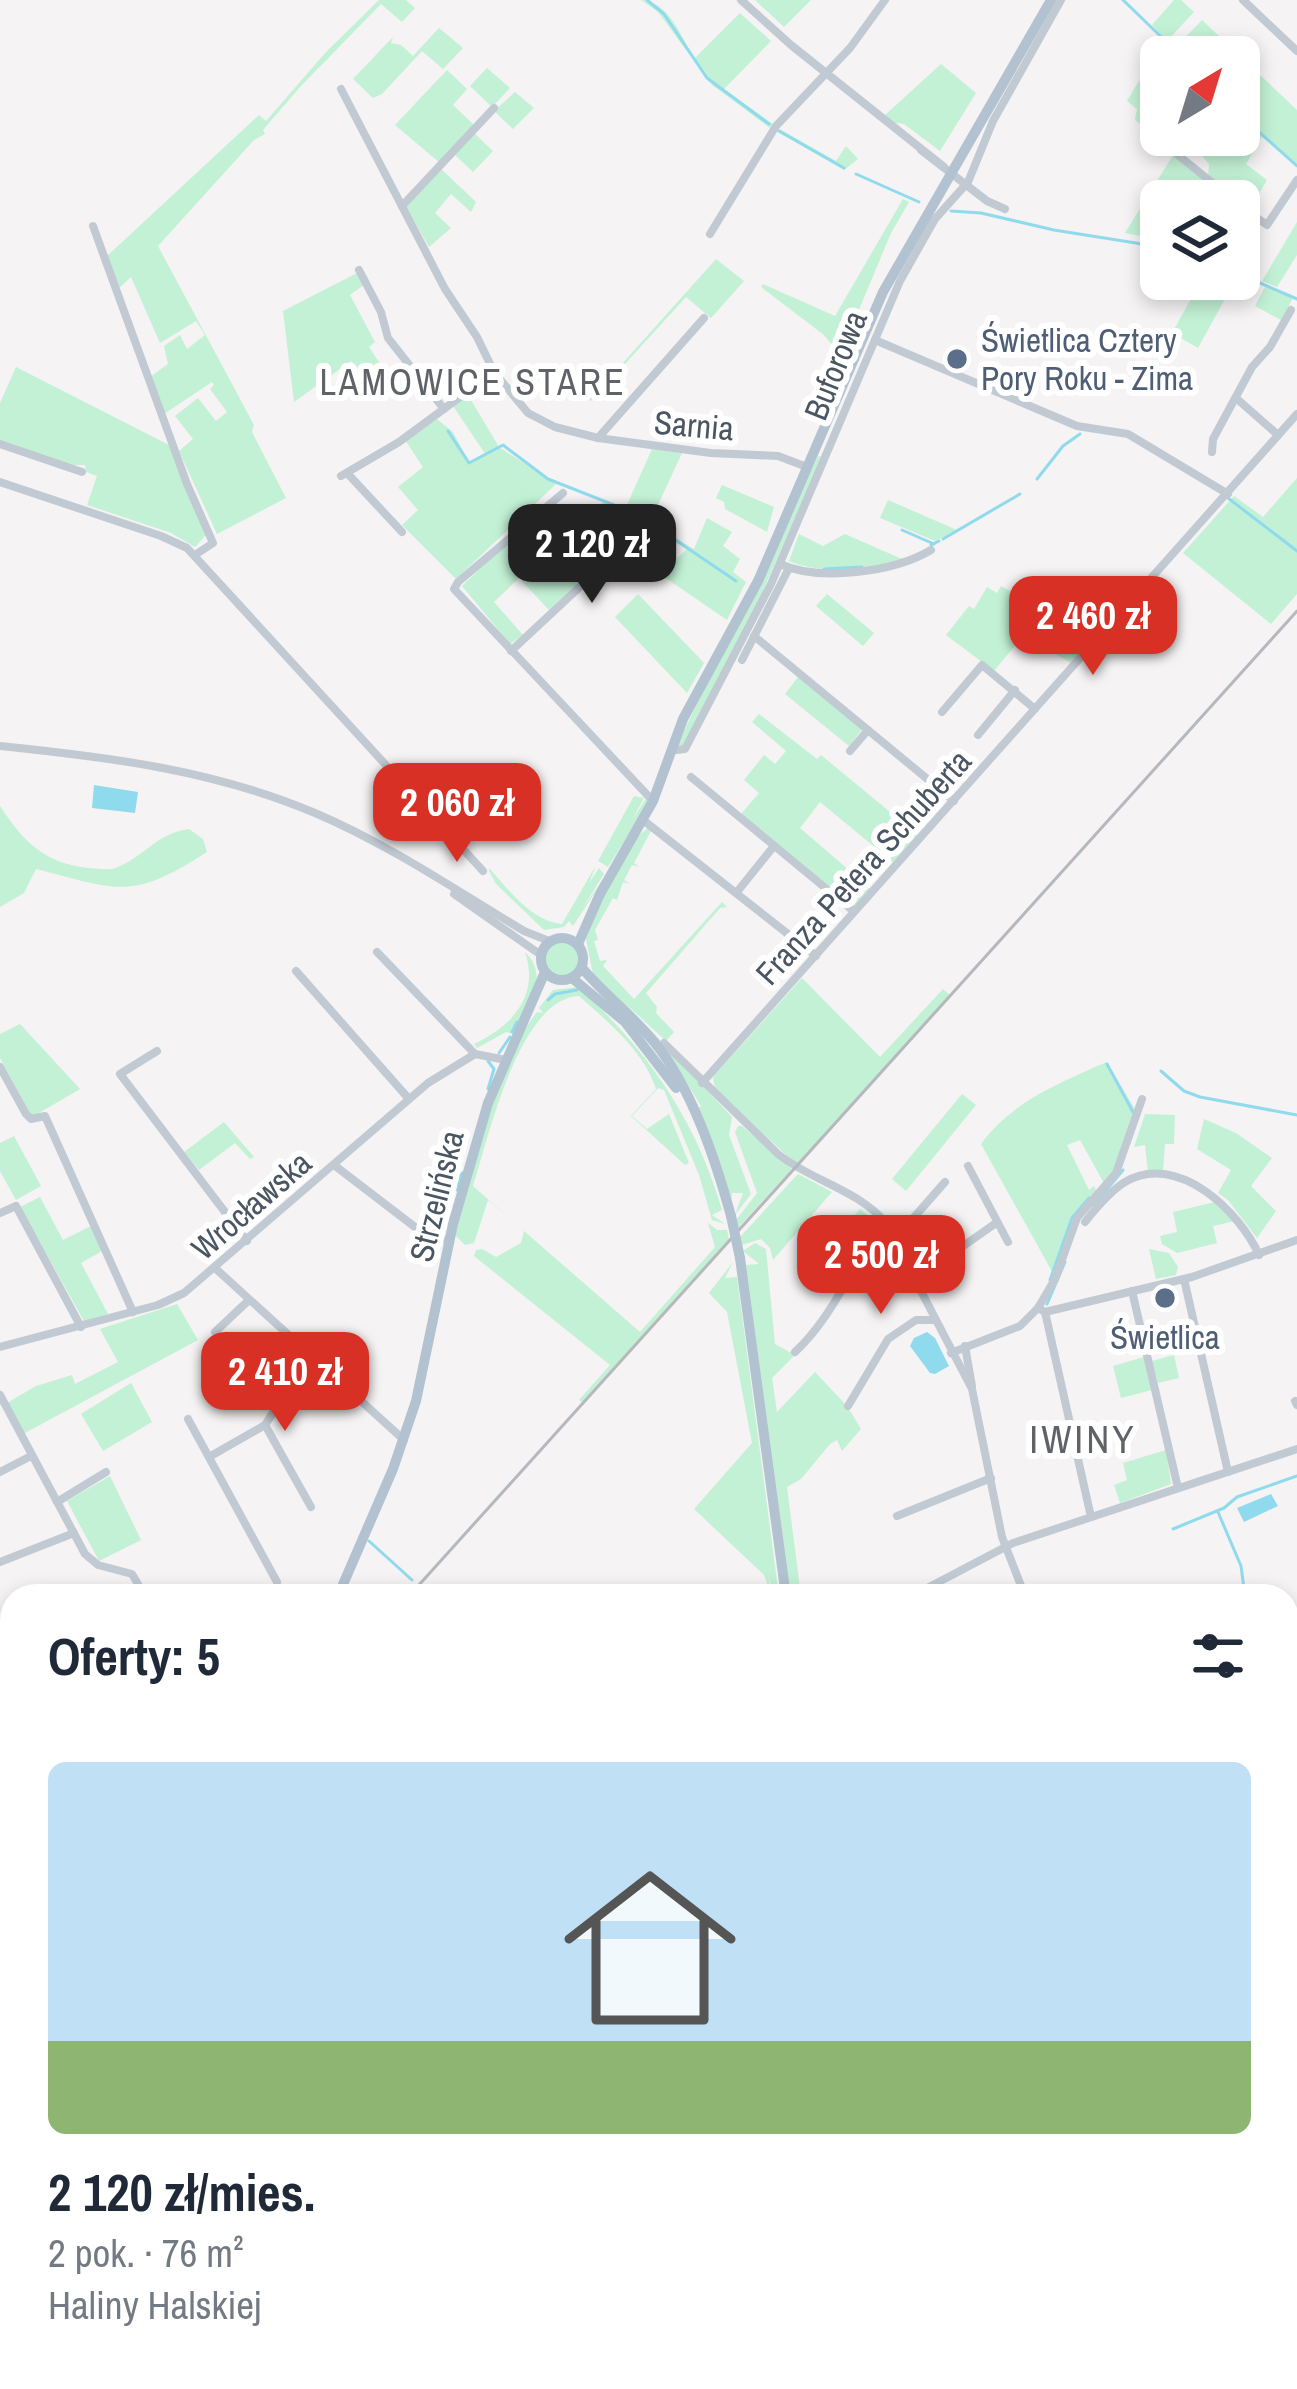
<!DOCTYPE html>
<html lang="pl">
<meta charset="utf-8">
<style>
body{margin:0;font-family:"Archivo Narrow",sans-serif;background:#f6f6f7;color:#1f2937;height:100vh;display:flex;flex-direction:column;font-size:45px;white-space:nowrap}
*{box-sizing:border-box;margin:0}
p{font-size:39px;color:#747a83}
.icon{flex:none;width:66px;height:66px;fill:none;stroke:currentColor;stroke-width:2;stroke-linecap:round;stroke-linejoin:round}
.map{position:relative;flex:1;overflow:hidden}
.details{position:absolute;left:0px;top:1584px;width:1299px;height:807px;display:flex;flex-direction:column;background:#fff;border-radius:36px 36px 0 0;box-shadow:0 6px 18px #0003}
.details>*{flex:none}
.needle{width:78px;rotate:38deg}
.controls{position:absolute;left:1140px;top:36px;display:grid;gap:24px}
.controls a{display:grid;place-items:center;width:120px;height:120px;border-radius:18px;background:#fff;box-shadow:0 6px 18px #0003;font-size:60px}
.price{position:absolute;translate:-50% -102px;padding:0 27px;border-radius:24px;background:#d93025;color:#fff;font-size:39px;line-height:78px;filter:drop-shadow(0 3px 6px #0008)}
.price::after{content:'';position:absolute;left:50%;top:72px;width:36px;height:27px;margin-left:-18px;background:inherit;clip-path:polygon(0 0,100% 0,50% 100%)}
.price.on{background:#222;color:#fff}
ul{padding:0;list-style:none}
li{display:grid;align-content:center;gap:24px;height:636px;padding:0 48px}
li span{display:grid;place-items:center;height:372px;border-radius:18px;color:#555}
li>.icon{margin-inline-start:auto}
span .icon{width:216px;height:216px;fill:#fffc;stroke-width:1}
li b{font-size:51px}
h2{display:flex;justify-content:space-between;align-items:center;height:144px;padding:0 48px;font-size:51px}
.map>svg:first-child{display:block}
</style>
<div class="map">
<svg width="1297" height="2389" viewBox="0 0 1297 2389">
<rect width="100%" height="100%" fill="#f5f3f3"/>
<g fill="#c3f1d5">
<path d="M 379,0 L 406,0 L 415,8 L 402,22 L 381,4 L 300,87 L 263,130 L 265,134 L 254,140 L 158,246 L 254,425 L 252,432 L 286,498 L 217,534 L 179,451 L 193,439 L 175,416 L 198,398 L 216,421 L 227,412 L 210,389 L 214,385 L 212,382 L 164,414 L 150,377 L 168,364 L 164,346 L 180,335 L 187,349 L 205,335 L 196,321 L 160,343 L 131,277 L 117,290 L 106,257 L 259,115 L 266,121 L 326,52 Z"/>
<path d="M 641,0 C 669,1 682,38 694,59 L 740,13 L 771,41 L 724,89 L 773,124 L 770,128 L 712,85 L 658,12 Z"/>
<path d="M 755,0 L 811,0 L 784,27 Z"/>
<path d="M 1174,0 L 1181,0 L 1194,12 L 1167,41 L 1152,25 Z"/>
<path d="M 1202,20 L 1297,110 L 1297,167 L 1262,137 L 1246,164 L 1267,180 L 1249,211 L 1208,177 L 1209,164 L 1202,156 L 1207,149 L 1196,140 L 1199,135 L 1239,135 L 1239,57 L 1182,57 L 1175,48 Z"/>
<path d="M 439,28 L 463,48 L 443,69 L 422,51 L 382,94 L 373,98 L 353,79 L 393,37 L 391,43 L 401,45 L 413,56 Z"/>
<path d="M 1163,40 L 1180,56 L 1161,57 L 1161,140 L 1135,120 L 1137,109 L 1127,101 Z"/>
<path d="M 941,64 L 976,93 L 940,151 L 904,124 L 896,123 L 900,129 L 884,116 Z"/>
<path d="M 487,68 L 510,88 L 492,107 L 470,86 Z"/>
<path d="M 447,70 L 467,89 L 453,105 L 475,126 L 440,163 L 395,125 Z"/>
<path d="M 515,92 L 534,108 L 513,129 L 494,111 Z"/>
<path d="M 778,128 L 836,161 L 846,146 L 858,159 L 844,170 L 776,131 Z"/>
<path d="M 473,132 L 493,151 L 473,172 L 453,153 Z"/>
<path d="M 1173,155 L 1226,196 L 1223,201 L 1161,201 L 1161,240 L 1125,233 Z"/>
<path d="M 440,168 L 476,202 L 471,212 L 451,194 L 435,213 L 451,228 L 429,247 L 405,205 Z"/>
<path d="M 903,199 L 909,202 L 891,233 L 840,355 L 824,335 L 761,287 L 763,284 L 835,316 Z"/>
<path d="M 1297,222 L 1297,255 L 1277,287 L 1262,281 Z"/>
<path d="M 716,259 L 744,281 L 711,318 L 686,297 L 591,401 L 566,378 L 575,371 L 596,393 Z"/>
<path d="M 357,273 L 364,285 L 350,295 L 375,342 L 369,347 L 380,364 L 365,374 L 351,361 L 294,402 L 283,311 Z"/>
<path d="M 1202,279 L 1236,279 L 1198,348 L 1172,333 Z"/>
<path d="M 1266,285 L 1293,298 L 1281,320 L 1255,306 Z"/>
<path d="M 16,367 L 171,446 L 207,534 L 195,547 L 171,533 L 87,505 L 97,476 L 86,472 L 85,465 L 68,465 L 0,442 L 0,403 Z"/>
<path d="M 468,395 L 499,447 L 556,484 L 456,579 L 402,525 L 418,510 L 398,487 L 423,467 L 405,440 L 437,419 L 453,432 L 470,464 L 486,455 L 453,406 Z"/>
<path d="M 652,449 L 682,453 L 651,520 L 648,518 L 549,610 L 519,578 L 494,602 L 523,635 L 510,644 L 462,586 L 511,539 L 534,564 L 604,501 L 626,507 Z"/>
<path d="M 818,456 L 822,457 L 751,618 L 683,745 L 676,747 Z"/>
<path d="M 1297,478 L 1297,594 L 1271,624 L 1183,553 L 1234,496 L 1263,517 Z"/>
<path d="M 722,485 L 774,507 L 767,532 L 725,509 L 724,502 L 716,498 Z"/>
<path d="M 888,500 L 957,530 L 935,541 L 880,518 Z"/>
<path d="M 707,518 L 732,532 L 723,546 L 740,559 L 733,572 L 746,582 L 727,620 L 660,574 L 687,549 L 652,523 L 694,549 Z"/>
<path d="M 799,534 L 823,546 L 845,534 L 902,559 C 872,570 820,575 789,561 Z"/>
<path d="M 1001,586 L 1096,640 L 1073,664 L 1023,636 L 994,671 L 946,635 L 969,606 L 974,609 L 987,587 L 997,593 Z"/>
<path d="M 638,594 L 704,663 L 687,693 L 615,617 Z"/>
<path d="M 827,594 L 874,633 L 863,646 L 816,606 Z"/>
<path d="M 792,672 L 863,728 L 849,746 L 785,694 L 798,677 Z"/>
<path d="M 759,714 L 817,759 L 821,755 L 918,835 L 894,863 L 820,802 L 800,828 L 871,889 L 855,909 L 741,814 L 759,793 L 744,780 L 764,755 L 775,764 L 786,751 L 752,722 Z"/>
<path d="M 634,796 L 644,798 L 631,822 L 647,797 L 650,800 L 608,867 L 598,861 Z"/>
<path d="M 0,806 C 23,841 44,863 88,868 C 96,868 108,871 115,868 C 144,858 156,833 189,829 L 203,839 L 207,852 C 131,901 119,890 36,869 L 24,893 L 0,907 Z"/>
<path d="M 649,827 L 652,829 L 634,863 L 639,867 L 632,865 L 624,880 L 630,884 L 623,882 L 617,900 L 613,898 L 595,930 L 598,940 L 594,941 L 600,961 L 607,960 L 603,966 L 634,999 L 722,902 L 727,907 L 720,908 L 646,993 L 657,1007 L 656,1013 L 674,1032 L 666,1041 L 627,1005 L 732,1117 L 729,1135 L 751,1194 L 735,1215 L 743,1193 L 732,1193 L 731,1201 L 696,1110 L 701,1106 L 680,1072 L 593,975 L 586,939 L 600,899 L 639,835 Z"/>
<path d="M 596,865 L 589,883 L 599,868 L 604,874 L 582,909 L 607,874 L 573,926 L 569,921 L 564,927 L 544,930 L 496,884 L 489,871 L 489,868 C 509,890 531,921 562,924 Z"/>
<circle cx="562" cy="959" r="17"/>
<path d="M 525,952 C 551,977 527,1007 515,1034 L 506,1032 L 477,1048 L 474,1044 C 512,1026 540,996 525,952 Z"/>
<path d="M 802,978 L 880,1057 L 943,989 L 950,995 L 797,1165 L 715,1089 L 713,1077 Z"/>
<path d="M 578,987 C 647,1049 696,1120 722,1210 L 712,1215 L 725,1224 L 712,1220 L 699,1175 L 664,1090 L 658,1088 L 632,1116 L 647,1129 L 669,1114 L 689,1163 L 685,1165 L 631,1116 L 656,1089 C 644,1051 608,1022 579,996 C 519,998 488,1139 473,1186 L 508,1217 L 488,1200 L 474,1243 L 465,1245 L 455,1235 C 475,1161 489,1075 537,1012 L 543,1013 L 539,1008 L 553,990 Z"/>
<path d="M 20,1024 L 80,1089 L 32,1117 L 0,1058 L 0,1034 Z"/>
<path d="M 1107,1062 L 1136,1111 L 1118,1164 L 1105,1185 L 1080,1140 L 1067,1145 L 1089,1190 L 1094,1186 L 1097,1192 L 1074,1218 L 1054,1275 L 981,1144 C 1011,1102 1061,1082 1107,1062 Z"/>
<path d="M 962,1094 L 976,1105 L 906,1191 L 892,1179 Z"/>
<path d="M 1145,1114 L 1175,1115 L 1174,1144 L 1165,1144 L 1163,1172 L 1148,1172 L 1145,1145 L 1134,1147 Z"/>
<path d="M 1204,1119 L 1236,1133 L 1272,1158 L 1251,1186 L 1276,1211 L 1257,1238 L 1228,1200 L 1218,1193 L 1231,1170 L 1197,1149 Z"/>
<path d="M 224,1122 L 254,1157 L 250,1159 L 235,1143 L 199,1170 L 184,1152 Z"/>
<path d="M 738,1126 L 742,1126 L 792,1169 L 738,1228 L 736,1220 L 757,1193 L 735,1132 Z"/>
<path d="M 14,1136 L 41,1186 L 16,1200 L 0,1171 L 0,1143 Z"/>
<path d="M 798,1174 L 832,1192 L 773,1260 L 770,1248 L 761,1239 L 742,1245 L 740,1237 Z"/>
<path d="M 40,1197 L 63,1240 L 91,1226 L 102,1251 L 81,1263 L 108,1314 L 84,1321 L 20,1207 Z"/>
<path d="M 1215,1202 L 1235,1221 L 1213,1226 L 1217,1243 L 1177,1253 L 1162,1244 L 1160,1236 L 1177,1232 L 1173,1212 Z"/>
<path d="M 860,1209 L 880,1225 L 848,1269 L 824,1251 Z"/>
<path d="M 708,1223 L 717,1230 L 727,1230 L 729,1239 L 582,1402 L 579,1400 L 610,1365 L 474,1256 L 476,1250 L 482,1249 L 496,1257 L 521,1243 L 524,1231 L 640,1332 L 715,1247 Z"/>
<path d="M 755,1243 L 766,1249 L 775,1344 L 795,1355 L 772,1378 L 777,1412 L 815,1372 L 847,1406 L 861,1429 L 842,1451 L 837,1440 L 830,1444 L 801,1479 L 787,1487 L 801,1596 L 791,1596 L 746,1265 L 759,1264 L 743,1251 Z"/>
<path d="M 1149,1249 L 1169,1253 L 1178,1267 L 1176,1275 L 1156,1279 Z"/>
<path d="M 733,1262 L 725,1278 L 737,1277 L 779,1596 L 774,1596 L 768,1574 L 772,1596 L 764,1575 L 694,1509 L 752,1443 L 727,1312 L 709,1293 Z"/>
<path d="M 177,1304 L 198,1340 L 23,1434 L 7,1403 L 36,1386 L 72,1375 L 75,1384 L 118,1362 L 100,1329 Z"/>
<path d="M 1190,1327 L 1196,1350 L 1174,1355 L 1179,1378 L 1158,1383 L 1152,1361 L 1174,1355 L 1168,1332 Z"/>
<path d="M 1144,1357 L 1152,1390 L 1121,1398 L 1113,1366 Z"/>
<path d="M 131,1383 L 152,1422 L 103,1451 L 81,1414 Z"/>
<path d="M 1166,1450 L 1171,1484 L 1120,1503 L 1114,1485 L 1127,1480 L 1123,1463 Z"/>
<path d="M 110,1476 L 141,1540 L 99,1561 L 67,1501 Z"/>
<path d="M 12,2166 L 12,2276 L 0,2269 L 0,2176 Z"/>
<path d="M 61,2379 L 235,2379 L 224,2389 L 69,2389 Z"/>
</g>
<g fill="#90daee">
<path d="M 94,785 L 138,792 L 135,813 L 92,808 Z"/>
<path d="M 927,1332 L 935,1338 L 949,1366 L 935,1374 L 930,1373 L 910,1346 L 914,1338 Z"/>
<path d="M 1271,1494 L 1278,1506 L 1244,1522 L 1237,1508 Z"/>
<path d="M 528,2379 L 647,2379 L 654,2389 L 538,2389 Z"/>
</g>
<g fill="none" stroke-linecap="round" stroke-linejoin="round">
<g stroke="#90daee" stroke-width="3">
<path d="M 647,0 L 664,14 L 707,78 L 769,124"/>
<path d="M 1123,0 L 1182,57"/>
<path d="M 1239,114 L 1297,166"/>
<path d="M 779,131 L 844,168"/>
<path d="M 856,174 L 919,202"/>
<path d="M 951,211 L 981,213 L 1054,230 L 1161,247"/>
<path d="M 1239,274 L 1297,299"/>
<path d="M 448,431 L 469,463 L 503,445 L 548,479 L 632,512"/>
<path d="M 1037,479 L 1063,446 L 1080,434"/>
<path d="M 1228,498 L 1297,551"/>
<path d="M 637,514 L 736,581"/>
<path d="M 902,530 L 934,544"/>
<path d="M 943,539 L 1020,494"/>
<path d="M 931,545 L 939,541"/>
<path d="M 824,569 L 862,567"/>
<path d="M 548,1000 L 555,994 L 577,990"/>
<path d="M 512,1032 L 517,1022"/>
<path d="M 499,1053 L 510,1037"/>
<path d="M 1107,1064 L 1133,1112"/>
<path d="M 1161,1071 L 1184,1091 L 1200,1097 L 1297,1115"/>
<path d="M 488,1089 L 494,1069 L 488,1061"/>
<path d="M 457,1190 L 462,1173"/>
<path d="M 1093,1206 L 1123,1170"/>
<path d="M 1050,1280 L 1072,1218 L 1089,1198"/>
<path d="M 1047,1304 L 1065,1262"/>
<path d="M 1218,1512 L 1241,1566 L 1245,1596"/>
<path d="M 1173,1529 L 1224,1508 L 1237,1497 L 1297,1476"/>
<path d="M 369,1541 L 412,1580"/>
<path d="M 1287,1860 L 1297,1885"/>
<path d="M 1287,2000 L 1297,1989"/>
<path d="M 1287,2078 L 1297,2098"/>
<path d="M 74,2379 L 82,2389"/>
<path d="M 494,2379 L 505,2389"/>
<path d="M 206,2389 L 218,2379"/>
<path d="M 734,2389 L 745,2379"/>
<path d="M 755,2389 L 757,2379"/>
</g>
<g stroke="#c1cad2" stroke-width="8">
<path d="M 741,0 L 791,45 L 944,167"/>
<path d="M 1243,0 L 1297,51"/>
<path d="M 341,89 L 445,289 L 477,337 L 494,372 L 528,413 L 555,427 L 598,438 L 711,453 L 778,456 L 807,467"/>
<path d="M 1163,143 L 1235,201"/>
<path d="M 921,150 L 987,201 L 1005,209"/>
<path d="M 1239,205 L 1267,225 L 1297,180"/>
<path d="M 402,206 L 494,108"/>
<path d="M 93,226 L 187,484 L 213,543 L 195,555"/>
<path d="M 710,234 L 776,126 L 850,48 L 885,0"/>
<path d="M 359,270 L 381,312 L 388,338 L 444,409"/>
<path d="M 875,340 L 1077,426 L 1128,434 L 1228,494"/>
<path d="M 1236,398 L 1278,435"/>
<path d="M 598,438 L 704,318"/>
<path d="M 0,444 L 82,472"/>
<path d="M 1212,452 L 1213,439 L 1252,367 L 1270,347 L 1291,310"/>
<path d="M 347,473 L 402,532"/>
<path d="M 341,476 L 399,442 L 494,372"/>
<path d="M 0,482 L 161,536 L 187,548 L 483,871"/>
<path d="M 563,493 L 458,582 L 454,589 L 653,801"/>
<path d="M 780,564 C 820,582 894,572 931,550"/>
<path d="M 754,636 L 954,801"/>
<path d="M 511,651 L 643,528"/>
<path d="M 742,660 L 789,568"/>
<path d="M 942,712 L 982,665 L 1035,709"/>
<path d="M 978,735 L 1015,690"/>
<path d="M 0,746 C 108,757 214,770 315,813 C 388,844 456,890 524,931 L 549,941"/>
<path d="M 673,746 L 676,750 L 685,749 L 771,584 L 900,281 L 935,219 L 968,182 L 993,121 L 1061,0"/>
<path d="M 850,751 L 868,730"/>
<path d="M 691,777 L 852,910"/>
<path d="M 643,820 L 816,956"/>
<path d="M 737,892 L 774,846"/>
<path d="M 454,894 L 541,955"/>
<path d="M 377,952 L 475,1054"/>
<path d="M 296,971 L 409,1099"/>
<path d="M 664,1043 L 778,1154 C 810,1180 858,1190 885,1222 L 972,1389 L 1002,1537 L 1025,1596"/>
<path d="M 157,1051 L 120,1074 L 247,1241"/>
<path d="M 0,1067 L 26,1114 L 31,1119 L 45,1116 L 133,1312"/>
<path d="M 702,1083 L 1297,414"/>
<path d="M 334,1165 L 424,1234 L 450,1241"/>
<path d="M 968,1166 L 1008,1242"/>
<path d="M 0,1213 L 16,1206 L 81,1327"/>
<path d="M 1085,1222 C 1096,1208 1110,1191 1125,1182 C 1178,1151 1240,1212 1259,1255"/>
<path d="M 895,1239 L 945,1182"/>
<path d="M 215,1268 L 404,1440"/>
<path d="M 1184,1279 L 1228,1472"/>
<path d="M 915,1280 L 996,1223"/>
<path d="M 1132,1291 L 1178,1488"/>
<path d="M 1038,1308 L 1045,1312 L 1192,1277 L 1297,1240"/>
<path d="M 1045,1312 L 1091,1517"/>
<path d="M 215,1332 L 249,1300"/>
<path d="M 965,1346 L 972,1386"/>
<path d="M 0,1347 L 158,1305 L 184,1293 L 428,1083 L 475,1054 L 506,1060"/>
<path d="M 795,1352 C 835,1315 852,1263 885,1222"/>
<path d="M 951,1353 L 1020,1326 L 1038,1308 L 1055,1279 L 1077,1218 L 1116,1173 L 1142,1099"/>
<path d="M 0,1395 L 85,1554 L 98,1565 L 132,1574 L 145,1596"/>
<path d="M 1295,1401 L 1297,1405"/>
<path d="M 848,1406 L 888,1339 L 916,1320 L 935,1320"/>
<path d="M 188,1419 L 277,1582"/>
<path d="M 265,1425 L 311,1507"/>
<path d="M 209,1457 L 265,1425 L 310,1356"/>
<path d="M 0,1472 L 31,1456"/>
<path d="M 57,1502 L 106,1472"/>
<path d="M 897,1516 L 991,1478"/>
<path d="M 0,1562 L 74,1533"/>
<path d="M 912,1596 L 1013,1543 L 1297,1449"/>
<path d="M 0,1664 L 12,1659"/>
<path d="M 0,1694 L 12,1690"/>
<path d="M 0,1766 L 12,1761"/>
<path d="M 0,1769 L 12,1788"/>
<path d="M 488,2379 L 499,2389"/>
<path d="M 845,2379 L 855,2389"/>
<path d="M 435,2389 L 447,2379"/>
</g>
<g stroke="#b3c2d1" stroke-width="10">
<circle cx="562" cy="959" r="21"/>
<path d="M 578,944 L 600,894 L 653,801 L 683,719 L 758,581 L 883,292 L 1051,0"/>
<path d="M 582,968 C 604,994 632,1015 655,1043 C 692,1089 715,1158 731,1216"/>
<path d="M 572,978 L 625,1022 L 676,1088"/>
<path d="M 740,1258 L 786,1596"/>
<path d="M 338,1596 L 393,1469 L 416,1401 L 453,1224 L 488,1103 L 545,972"/>
<path d="M 0,1898 L 12,1892"/>
<path d="M 1287,2336 L 1297,2345"/>
</g>
<g stroke="#b5b8bd" stroke-width="3">
<path d="M 409,1596 L 1297,611"/>
<path d="M 0,2047 L 12,2034"/>
</g>
<path stroke="#b3c2d1" stroke-width="10" d="M 731,1216 L 740,1258"/>
</g>
<g fill="#5c6f8a" stroke="#fff" stroke-width="4.5">
<circle cx="957" cy="359" r="12"/>
<circle cx="1165" cy="1298" r="12"/>
</g>
<g text-anchor="middle" dominant-baseline="central" stroke-width="12" stroke-linejoin="round" paint-order="stroke">
<g font-size="33" fill="#4e5e75" stroke="#fff" text-anchor="start">
<text x="981" y="340">Świetlica Cztery<tspan x="981" dy="38">Pory Roku - Zima</tspan></text>
<text x="1165" y="1337" text-anchor="middle">Świetlica</text>
</g>
<g font-size="33" fill="#4a5661" stroke="#fff">
<text transform="translate(835 365) rotate(-68)">Buforowa</text>
<text transform="translate(694 425) rotate(5)">Sarnia</text>
<text transform="translate(863 867) rotate(-48)">Franza Petera Schuberta</text>
<text transform="translate(436 1196) rotate(-76)">Strzelińska</text>
<text transform="translate(251 1205) rotate(-41)">Wrocławska</text>
</g>
<g font-size="36" letter-spacing="3" fill="#5f6368" stroke="#fff">
<text x="473" y="382">LAMOWICE STARE</text>
</g>
<g font-size="39" letter-spacing="3" fill="#5f6368" stroke="#fff">
<text x="1083" y="1439">IWINY</text>
</g>
</g>
</svg>
<div class="controls">
<a><svg class="needle" viewBox="-14 -14 28 28"><path d="M0-13l5 13h-10z" fill="#e53935"/><path d="M0 13l5-13h-10z" fill="#747a83"/></svg></a>
<a><svg class="icon" aria-label="layers" viewBox="0 0 24 24"><path d="M12 4l9 5-9 5-9-5zM3 14l9 5 9-5"/></svg></a>
</div>
<b class="price on" style="left:592px;top:606px">2 120 zł</b>
<b class="price" style="left:1093px;top:678px">2 460 zł</b>
<b class="price" style="left:457px;top:865px">2 060 zł</b>
<b class="price" style="left:881px;top:1317px">2 500 zł</b>
<b class="price" style="left:285px;top:1434px">2 410 zł</b>
<section class="details">
<h2>Oferty: 5<svg class="icon" aria-label="filters" viewBox="0 0 24 24"><path d="M4 7h16M4 17h16"/><circle cx="9" cy="7" r="2"/><circle cx="15" cy="17" r="2"/></svg></h2>
<ul>
<li><span style="background:linear-gradient(#bfe0f5 75%,#8fb573 0)"><svg class="icon" aria-label="home" viewBox="0 0 24 24"><path d="M3 11l9-7 9 7M6 9v11h12V9"/></svg></span><div><b>2 120 zł/mies.</b><p>2 pok. · 76 m²</p><p>Haliny Halskiej</p></div></li>
</ul>
</section>
</div>
